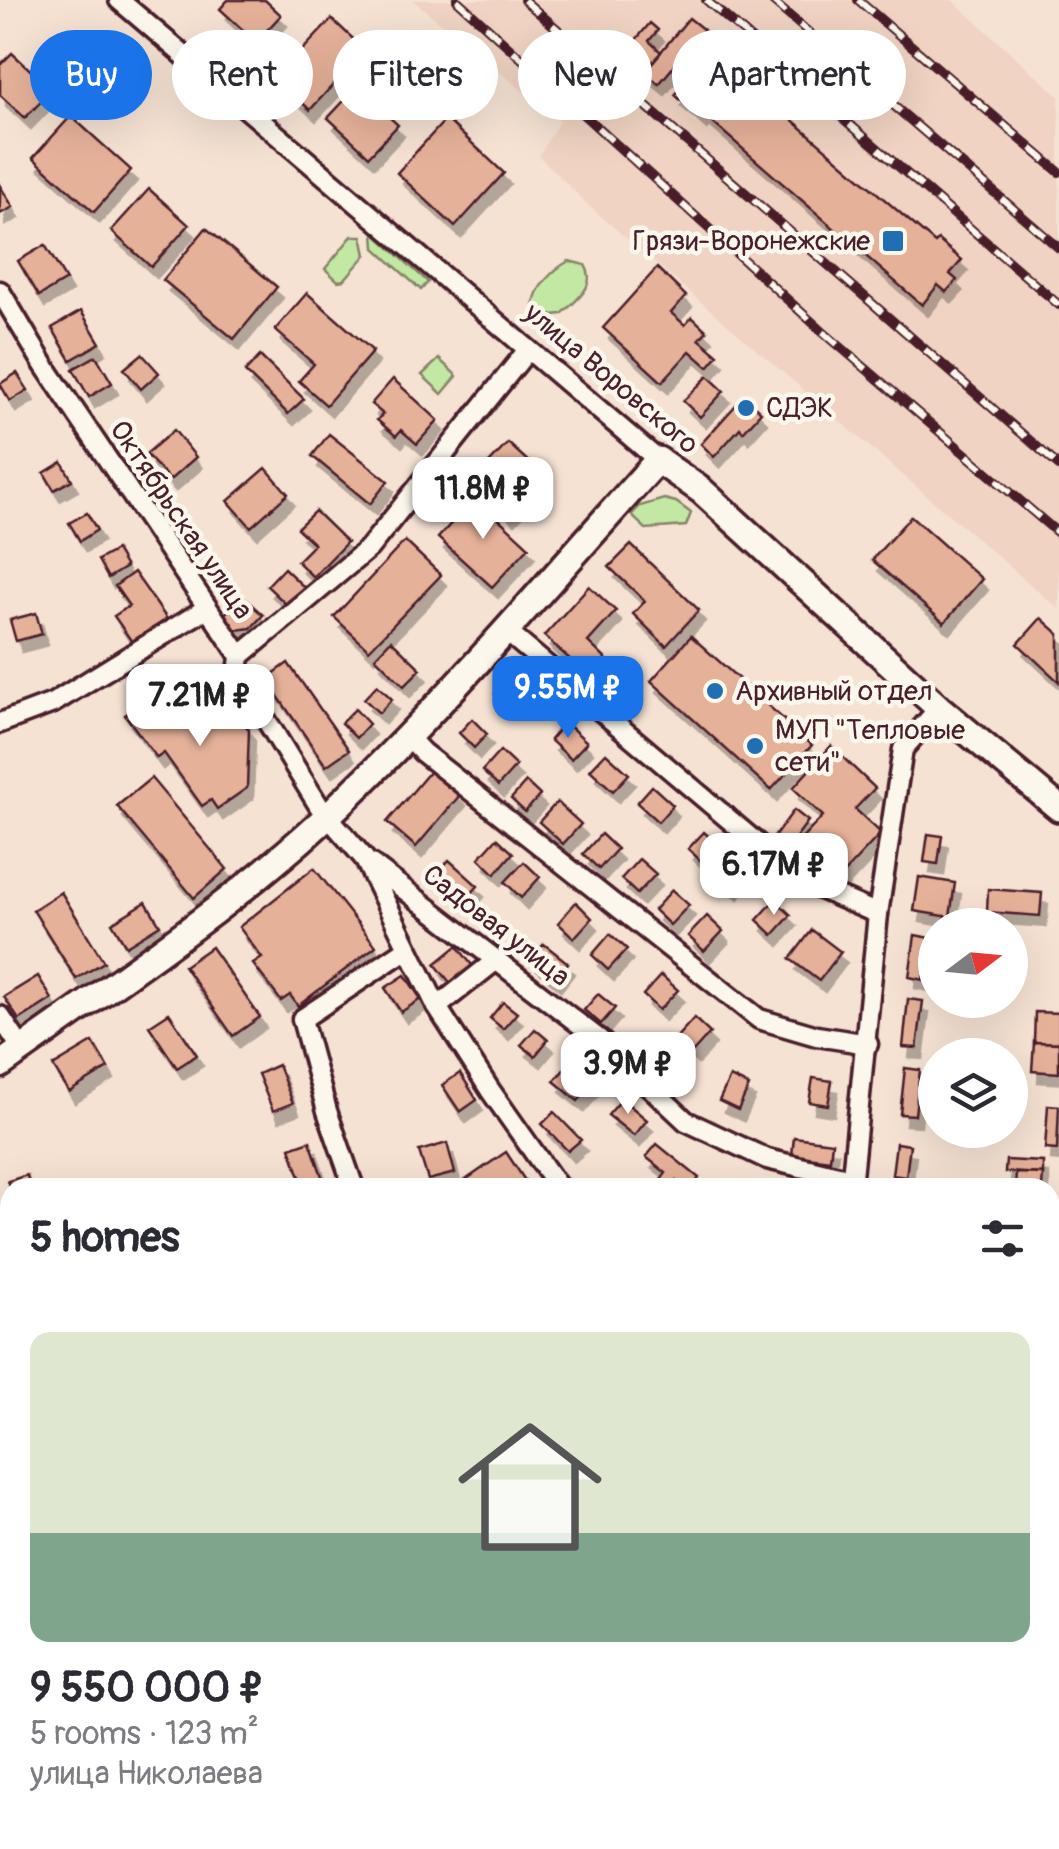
<!DOCTYPE html>
<meta charset="utf-8">
<style>
body{margin:0;font-family:Pangolin,sans-serif;background:#f7f7f7;color:#2b2b33;height:100vh;display:flex;flex-direction:column;font-size:38px;white-space:nowrap}
*{box-sizing:border-box;margin:0}
p{font-size:32px;color:#7c7c81}
.icon{flex:none;width:55px;height:55px;fill:none;stroke:currentColor;stroke-width:2;stroke-linecap:round;stroke-linejoin:round}
.map{position:relative;flex:1;overflow:hidden}
.sheet{position:absolute;left:0px;top:1178px;width:1060px;height:672px;display:flex;flex-direction:column;background:#fff;border-radius:30px 30px 0 0;box-shadow:0 10px 40px #0002}
.sheet>*{flex:none}
.guide{position:absolute;left:30px;top:30px;width:1000px;height:90px;display:flex;gap:20px}
.needle{width:65px;rotate:74deg}
.controls{position:absolute;left:918px;top:908px;display:grid;gap:20px}
.controls a{display:grid;place-items:center;width:110px;height:110px;border-radius:50%;background:#fff;box-shadow:0 10px 40px #0002;font-size:50px}
.price{position:absolute;translate:-50% -85px;padding:0 22px;border-radius:20px;background:#fff;color:#222;font-size:32px;line-height:65px;filter:drop-shadow(0 2px 5px #0008)}
.price::after{content:'';position:absolute;left:50%;top:60px;width:30px;height:22px;margin-left:-15px;background:inherit;clip-path:polygon(0 0,100% 0,50% 100%)}
.price.active{background:#1a73e8;color:#fff}
ul{padding:0;list-style:none}
li{display:grid;align-content:center;gap:20px;height:530px;padding:0 30px}
li+li{border-top:2px solid #e1e1e2}
li span{display:grid;place-items:center;height:310px;border-radius:20px;color:#555}
li>.icon{margin-inline-start:auto}
span .icon{width:180px;height:180px;fill:#fffc;stroke-width:1}
li b{font-size:42px}
h2{display:flex;justify-content:space-between;align-items:center;height:120px;padding:0 30px;font-size:42px}
.chip{padding:0 35px;border-radius:45px;background:#fff;box-shadow:0 10px 40px #0002;font-size:35px;line-height:90px}
.chip.active{background:#1a73e8;color:#fff}
.map>svg:first-child{display:block}
</style>
<div class="map">
<svg width="1059" height="1849" viewBox="0 0 1059 1849">
<defs>
<filter id="shadow"><feDropShadow dx="6" dy="11" stdDeviation="0" flood-color="#0004"/></filter>
</defs>
<rect width="100%" height="100%" fill="#f5e2d3"/>
<filter id="ink" filterUnits="userSpaceOnUse"><feTurbulence type="fractalNoise" baseFrequency=".01" numOctaves="2"/><feDisplacementMap in="SourceGraphic" scale="20" xChannelSelector="R" yChannelSelector="G"/><feConvolveMatrix kernelMatrix="1 2 1 2 8 2 1 2 1" color-interpolation-filters="sRGB"/></filter>
<g filter="url(#ink)">
<g fill="#f0d3c2">
<path d="M 413,0 L 952,0 L 1059,96 L 1059,609 L 589,206 L 539,156 L 559,121 Z"/>
<path d="M 0,1713 L 10,1748 L 10,1840 L 37,1840 L 39,1849 L 0,1849 Z"/>
</g>
<g fill="#c3e8a3" stroke="#868467" stroke-width="2.5">
<path d="M 374,233 L 428,282 L 421,290 L 375,248 Z"/>
<path d="M 352,236 L 362,236 L 366,255 L 344,280 L 338,281 L 325,269 Z"/>
<path d="M 569,261 L 585,265 C 598,286 577,299 562,314 L 542,316 L 534,306 C 534,288 554,269 569,261 Z"/>
<path d="M 439,359 L 457,376 L 442,394 L 422,375 Z"/>
<path d="M 664,499 L 676,502 L 691,513 L 686,526 L 646,529 L 631,515 L 640,506 Z"/>
</g>
<g fill="#e6b199" stroke="#4a1f2b" stroke-width="2.5" filter="url(#shadow)">
<path d="M 228,0 L 265,0 L 281,15 L 256,42 L 220,9 Z"/>
<path d="M 689,18 L 704,30 L 659,84 L 644,72 Z"/>
<path d="M 332,19 L 365,50 L 310,110 L 276,78 Z"/>
<path d="M 650,23 L 658,30 L 649,41 L 661,52 L 650,65 L 629,48 Z"/>
<path d="M 715,49 L 740,71 L 738,73 L 935,243 L 938,240 L 962,260 L 950,274 L 957,280 L 946,292 L 938,285 L 922,305 L 704,115 L 701,118 L 675,95 Z"/>
<path d="M 12,53 L 52,90 L 25,118 L 0,95 L 0,65 Z"/>
<path d="M 357,87 L 398,125 L 369,156 L 328,118 Z"/>
<path d="M 71,116 L 131,170 L 94,212 L 33,158 Z"/>
<path d="M 446,119 L 504,173 L 455,227 L 397,173 Z"/>
<path d="M 0,186 L 13,207 L 0,214 Z"/>
<path d="M 149,189 L 189,225 L 151,267 L 111,231 Z"/>
<path d="M 206,228 L 277,287 L 234,339 L 163,280 Z"/>
<path d="M 45,245 L 66,280 L 39,296 L 18,261 Z"/>
<path d="M 657,268 L 686,296 L 671,313 L 685,325 L 692,317 L 707,331 L 699,339 L 718,355 L 708,367 L 690,351 L 662,382 L 603,328 Z"/>
<path d="M 307,293 L 373,351 L 326,405 L 299,381 L 314,364 L 275,330 Z"/>
<path d="M 81,311 L 100,343 L 71,360 L 52,328 Z"/>
<path d="M 142,354 L 159,373 L 141,389 L 124,369 Z"/>
<path d="M 96,356 L 112,383 L 89,397 L 73,369 Z"/>
<path d="M 260,356 L 304,399 L 288,414 L 245,372 Z"/>
<path d="M 17,373 L 28,390 L 10,401 L 0,384 Z"/>
<path d="M 708,376 L 724,391 L 700,417 L 683,401 Z"/>
<path d="M 393,379 L 438,420 L 417,444 L 401,430 L 396,436 L 377,420 L 383,414 L 371,404 Z"/>
<path d="M 744,396 L 761,412 L 743,432 L 740,428 L 714,457 L 701,444 Z"/>
<path d="M 174,430 L 196,457 L 170,480 L 146,454 Z"/>
<path d="M 329,434 L 388,481 L 370,504 L 312,456 Z"/>
<path d="M 508,443 L 544,476 L 509,513 L 473,480 Z"/>
<path d="M 62,462 L 72,480 L 54,490 L 44,473 Z"/>
<path d="M 266,468 L 288,494 L 251,527 L 228,501 Z"/>
<path d="M 475,497 L 529,547 L 492,587 L 438,538 Z"/>
<path d="M 315,511 L 347,542 L 313,577 L 297,561 L 314,544 L 297,528 Z"/>
<path d="M 87,513 L 97,530 L 80,541 L 69,523 Z"/>
<path d="M 911,516 L 982,579 L 944,623 L 872,560 Z"/>
<path d="M 405,541 L 441,575 L 369,650 L 334,617 Z"/>
<path d="M 631,545 L 699,610 L 666,646 L 633,614 L 645,601 L 609,567 Z"/>
<path d="M 116,550 L 126,567 L 108,578 L 98,560 Z"/>
<path d="M 284,568 L 306,589 L 289,607 L 267,586 Z"/>
<path d="M 134,572 L 167,619 L 132,642 L 114,616 L 129,606 L 115,586 Z"/>
<path d="M 589,586 L 616,611 L 588,642 L 610,663 L 594,681 L 544,636 Z"/>
<path d="M 242,596 L 263,615 L 251,628 L 236,630 L 222,617 Z"/>
<path d="M 36,613 L 42,634 L 16,641 L 10,620 Z"/>
<path d="M 1041,618 L 1059,634 L 1059,682 L 1018,644 Z"/>
<path d="M 691,636 L 812,745 L 805,753 L 812,759 L 800,771 L 794,765 L 771,790 L 651,681 Z"/>
<path d="M 391,640 L 421,669 L 404,686 L 375,657 Z"/>
<path d="M 288,663 L 349,750 L 326,766 L 266,679 Z"/>
<path d="M 508,680 L 523,694 L 510,708 L 495,694 Z"/>
<path d="M 377,685 L 392,699 L 379,713 L 364,699 Z"/>
<path d="M 145,701 L 156,716 L 174,703 L 192,728 L 229,702 L 249,730 L 247,788 L 217,809 L 211,800 L 202,806 L 164,753 L 157,758 L 125,715 Z"/>
<path d="M 355,709 L 369,724 L 356,738 L 341,723 Z"/>
<path d="M 472,719 L 487,734 L 474,748 L 459,733 Z"/>
<path d="M 565,722 L 587,742 L 571,759 L 550,740 Z"/>
<path d="M 831,746 L 875,788 L 855,809 L 881,833 L 838,879 L 799,842 L 823,816 L 793,788 Z"/>
<path d="M 500,751 L 516,766 L 498,786 L 482,771 Z"/>
<path d="M 606,753 L 629,774 L 613,791 L 590,770 Z"/>
<path d="M 431,770 L 460,795 L 416,847 L 387,822 Z"/>
<path d="M 151,778 L 227,869 L 194,898 L 117,806 Z"/>
<path d="M 526,782 L 540,795 L 525,812 L 511,799 Z"/>
<path d="M 652,786 L 673,805 L 658,822 L 637,803 Z"/>
<path d="M 557,802 L 581,824 L 563,844 L 539,822 Z"/>
<path d="M 794,810 L 808,821 L 788,848 L 774,837 Z"/>
<path d="M 704,832 L 718,845 L 702,862 L 688,849 Z"/>
<path d="M 601,834 L 617,849 L 599,869 L 583,854 Z"/>
<path d="M 928,834 L 942,836 L 938,864 L 924,862 Z"/>
<path d="M 497,838 L 513,853 L 495,874 L 479,858 Z"/>
<path d="M 734,858 L 748,870 L 732,888 L 718,875 Z"/>
<path d="M 639,859 L 656,874 L 637,894 L 621,879 Z"/>
<path d="M 449,860 L 478,886 L 464,901 L 435,876 Z"/>
<path d="M 524,862 L 540,877 L 521,898 L 505,882 Z"/>
<path d="M 314,868 L 376,946 L 298,1006 L 290,995 L 281,1001 L 253,964 L 262,958 L 239,927 Z"/>
<path d="M 919,877 L 955,883 L 950,917 L 914,911 Z"/>
<path d="M 988,889 L 1042,893 L 1040,916 L 987,912 Z"/>
<path d="M 672,890 L 689,905 L 670,925 L 654,910 Z"/>
<path d="M 61,892 L 104,962 L 76,979 L 33,910 Z"/>
<path d="M 775,900 L 791,915 L 773,935 L 757,920 Z"/>
<path d="M 146,902 L 160,925 L 126,946 L 112,923 Z"/>
<path d="M 576,902 L 592,918 L 574,938 L 558,923 Z"/>
<path d="M 707,916 L 723,931 L 704,951 L 688,936 Z"/>
<path d="M 812,930 L 841,952 L 819,981 L 790,959 Z"/>
<path d="M 610,934 L 627,949 L 608,970 L 592,955 Z"/>
<path d="M 915,935 L 930,938 L 923,980 L 909,977 Z"/>
<path d="M 544,944 L 568,963 L 555,980 L 531,959 Z"/>
<path d="M 457,946 L 475,969 L 453,986 L 435,964 Z"/>
<path d="M 211,947 L 260,1017 L 233,1036 L 184,966 Z"/>
<path d="M 405,975 L 421,999 L 401,1012 L 385,988 Z"/>
<path d="M 661,975 L 678,990 L 659,1010 L 643,995 Z"/>
<path d="M 38,976 L 52,999 L 19,1020 L 4,997 Z"/>
<path d="M 598,994 L 615,1008 L 601,1024 L 584,1010 Z"/>
<path d="M 908,999 L 923,1001 L 917,1048 L 903,1047 Z"/>
<path d="M 503,1002 L 517,1013 L 503,1029 L 490,1018 Z"/>
<path d="M 1035,1012 L 1059,1013 L 1059,1043 L 1034,1042 Z"/>
<path d="M 169,1013 L 197,1055 L 177,1068 L 149,1026 Z"/>
<path d="M 694,1018 L 710,1033 L 692,1053 L 676,1038 Z"/>
<path d="M 535,1029 L 548,1040 L 535,1056 L 521,1045 Z"/>
<path d="M 93,1042 L 108,1068 L 69,1092 L 53,1066 Z"/>
<path d="M 1034,1042 L 1059,1043 L 1059,1073 L 1032,1071 Z"/>
<path d="M 278,1065 L 293,1103 L 273,1111 L 258,1074 Z"/>
<path d="M 568,1065 L 592,1085 L 578,1101 L 554,1081 Z"/>
<path d="M 905,1068 L 920,1070 L 915,1115 L 900,1114 Z"/>
<path d="M 460,1073 L 477,1100 L 460,1112 L 442,1085 Z"/>
<path d="M 730,1077 L 749,1086 L 738,1110 L 719,1101 Z"/>
<path d="M 813,1078 L 832,1081 L 828,1105 L 809,1102 Z"/>
<path d="M 622,1099 L 647,1120 L 634,1136 L 608,1115 Z"/>
<path d="M 1048,1105 L 1059,1106 L 1057,1150 L 1045,1149 Z"/>
<path d="M 554,1112 L 581,1140 L 568,1151 L 542,1124 Z"/>
<path d="M 794,1137 L 832,1142 L 830,1160 L 792,1155 Z"/>
<path d="M 310,1141 L 323,1179 L 303,1186 L 290,1148 Z"/>
<path d="M 447,1143 L 455,1173 L 428,1180 L 419,1151 Z"/>
<path d="M 896,1143 L 910,1145 L 906,1177 L 892,1175 Z"/>
<path d="M 657,1144 L 699,1178 L 692,1188 L 684,1188 L 676,1181 L 671,1188 L 656,1187 L 666,1173 L 646,1157 Z"/>
<path d="M 506,1152 L 530,1188 L 454,1188 Z"/>
<path d="M 1006,1160 L 1043,1162 L 1043,1174 L 1005,1172 Z"/>
<path d="M 1016,1173 L 1043,1174 L 1042,1188 L 1015,1188 Z"/>
<path d="M 27,1175 L 30,1188 L 10,1188 L 8,1181 Z"/>
<path d="M 10,1369 L 10,1391 L 6,1392 L 0,1372 Z"/>
<path d="M 10,1463 L 10,1508 L 0,1513 L 0,1468 Z"/>
<path d="M 0,1560 L 3,1560 L 9,1583 L 0,1585 Z"/>
<path d="M 10,1835 L 16,1849 L 0,1849 L 0,1837 Z"/>
<path d="M 530,1840 L 548,1840 L 550,1849 L 533,1849 Z"/>
<path d="M 613,1840 L 615,1849 L 597,1849 L 595,1841 Z"/>
<path d="M 879,1840 L 896,1840 L 898,1849 L 882,1849 Z"/>
<path d="M 1012,1842 L 1032,1843 L 1031,1849 L 1012,1849 Z"/>
</g>
<g fill="none" stroke-linecap="round" stroke-linejoin="round">
<g stroke="#4a1f2b" stroke-width="25">
<g id="street">
<path d="M 119,0 L 658,460"/>
<path d="M 0,291 L 44,365 L 240,656 L 238,674 L 319,806 L 364,858 L 437,1007 L 490,1090 L 559,1188"/>
<path d="M 506,631 L 802,881 L 878,914"/>
<path d="M 240,656 L 369,548 L 527,351"/>
<path d="M 0,723 L 53,703 L 207,608"/>
<path d="M 407,736 L 422,752 L 759,1019 L 817,1036 L 868,1044"/>
<path d="M 370,863 L 600,1040 L 686,1121 L 767,1159 L 851,1179"/>
<path d="M 437,1007 L 494,962"/>
<path d="M 0,1016 L 22,1049"/>
<path d="M 851,1187 L 878,914 L 903,749 L 939,708"/>
<path d="M 354,1188 L 327,1111 L 302,1019 L 407,949"/>
<path d="M 0,1282 L 10,1305"/>
<path d="M 1050,1309 L 1059,1309"/>
<path d="M 0,1326 L 10,1319"/>
<path d="M 302,1840 L 306,1849"/>
<path d="M 565,1840 L 568,1849"/>
<path d="M 924,1840 L 929,1849"/>
</g>
</g>
<g stroke="#4a1f2b" stroke-width="32">
<path id="secondary" d="M 0,1065 C 109,987 222,913 321,822 C 441,710 548,582 658,460 L 702,491 L 939,708 L 1059,808"/>
</g>
<use href="#street" stroke="#fbf7ec" stroke-width="18"/>
<use href="#secondary" stroke="#fbf7ec" stroke-width="25"/>
<g stroke="#4a1f2b" stroke-width="10">
<g id="rail">
<path d="M 457,0 L 822,331 L 1059,534"/>
<path d="M 524,0 L 1059,466"/>
<path d="M 706,0 L 1059,305"/>
<path d="M 771,0 L 1059,248"/>
<path d="M 858,0 L 1059,172"/>
</g>
</g>
<use href="#rail" stroke="#fbf7ec" stroke-width="6" stroke-dasharray="19" stroke-linecap="butt"/>
</g>
</g>
<g fill="#1f6fb2" stroke="#fbf7ec" stroke-width="4">
<rect x="881" y="229" width="24" height="24" rx="5"/>
<circle cx="746" cy="408" r="10"/>
<circle cx="715" cy="691" r="10"/>
<circle cx="755" cy="746" r="10"/>
</g>
<g text-anchor="middle" dominant-baseline="central" stroke-width="9" stroke-linejoin="round" paint-order="stroke">
<g font-size="28" fill="#4a1f2b" stroke="#fbf7ec" text-anchor="start">
<text x="870" y="241" text-anchor="end">Грязи-Воронежские</text>
<text x="766" y="408">СДЭК</text>
<text x="735" y="691">Архивный отдел</text>
<text x="775" y="730">МУП "Тепловые<tspan x="775" dy="32">сети"</tspan></text>
</g>
<g font-size="28" fill="#4a1f2b" stroke="#fbf7ec">
<text transform="translate(611 379) rotate(40)">улица Воровского</text>
<text transform="translate(181 520) rotate(56)">Октябрьская улица</text>
<text transform="translate(496 926) rotate(38)">Садовая улица</text>
</g>
</g>
</svg>
<div class="controls">
<a><svg class="needle" viewBox="-14 -14 28 28"><path d="M0-13l5 13h-10z" fill="#e53935"/><path d="M0 13l5-13h-10z" fill="#7c7c81"/></svg></a>
<a><svg class="icon" aria-label="layers" viewBox="0 0 24 24"><path d="M12 4l9 5-9 5-9-5zM3 14l9 5 9-5"/></svg></a>
</div>
<b class="price" style="left:483px;top:542px">11.8M ₽</b>
<b class="price active" style="left:568px;top:741px">9.55M ₽</b>
<b class="price" style="left:200px;top:749px">7.21M ₽</b>
<b class="price" style="left:774px;top:918px">6.17M ₽</b>
<b class="price" style="left:628px;top:1117px">3.9M ₽</b>
<div class="guide">
<a class="chip active">Buy</a>
<a class="chip">Rent</a>
<a class="chip">Filters</a>
<a class="chip">New</a>
<a class="chip">Apartment</a>
</div>
<section class="sheet">
<h2>5 homes<svg class="icon" aria-label="filters" viewBox="0 0 24 24"><path d="M4 7h16M4 17h16"/><circle cx="9" cy="7" r="2"/><circle cx="15" cy="17" r="2"/></svg></h2>
<ul>
<li><span style="background:linear-gradient(#dfe7d0 65%,#7fa58c 0)"><svg class="icon" aria-label="home" viewBox="0 0 24 24"><path d="M3 11l9-7 9 7M6 9v11h12V9"/></svg></span><div><b>9 550 000 ₽</b><p>5 rooms · 123 m²</p><p>улица Николаева</p></div></li>
</ul>
</section>
</div>
